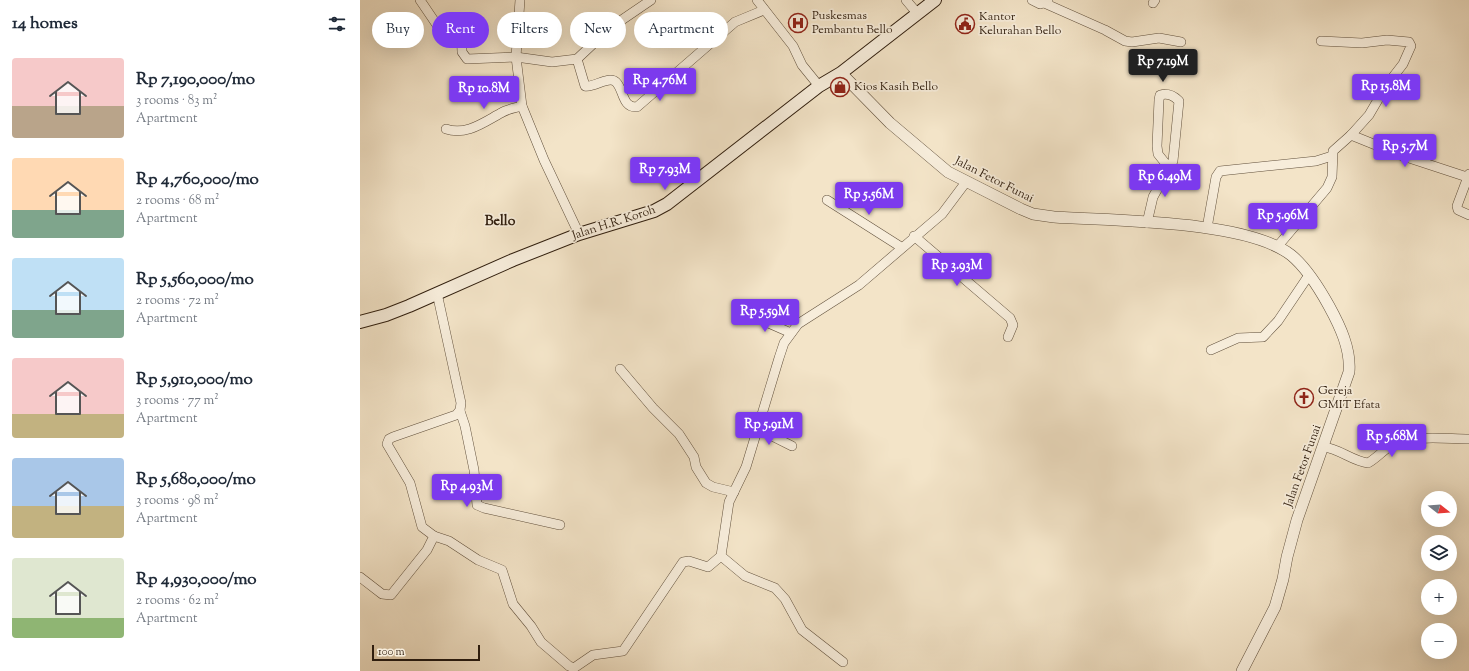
<!DOCTYPE html>
<meta charset="utf-8">
<style>
body{margin:0;font-family:"Sorts Mill Goudy",serif;background:#f6f6f7;color:#1f2937;height:100vh;display:flex;flex-direction:column;font-size:15px;white-space:nowrap}
*{box-sizing:border-box;margin:0}
p{font-size:13px;color:#747a83}
.icon{flex:none;width:22px;height:22px;fill:none;stroke:currentColor;stroke-width:2;stroke-linecap:round;stroke-linejoin:round}
.map{position:relative;flex:1;overflow:hidden}
.drawer{display:flex;flex-direction:column;background:#fff;width:360px}
.drawer>*{flex:none}
.hud{position:absolute;left:12px;top:12px;width:380px;height:36px;display:flex;gap:8px}
.needle{width:26px;rotate:107deg}
.fabs{position:absolute;left:1061px;top:491px;display:grid;gap:8px}
.fabs a{display:grid;place-items:center;width:36px;height:36px;border-radius:50%;background:#fff;box-shadow:0 4px 16px #0002;font-size:20px}
.scale{position:absolute;left:12px;bottom:10px;width:108px;box-sizing:border-box;padding-left:4px;border:2px solid #301e0e;border-top:0;font-size:11px;line-height:14px;white-space:nowrap;color:#301e0e;-webkit-text-stroke:3px #f7eddb;paint-order:stroke}
.price{position:absolute;translate:-50% -34px;padding:0 9px;border-radius:4px;background:#7c3aed;color:#fff;font-size:13px;line-height:26px;filter:drop-shadow(0 1px 2px #0008)}
.price::after{content:'';position:absolute;left:50%;top:24px;width:12px;height:9px;margin-left:-6px;background:inherit;clip-path:polygon(0 0,100% 0,50% 100%)}
.price.selected{background:#222;color:#fff}
ul{padding:0;list-style:none}
li{display:flex;align-items:center;gap:12px;height:100px;padding:0 12px}
li span{display:grid;place-items:center;flex:none;width:112px;height:80px;border-radius:4px;color:#555}
li>.icon{margin-inline-start:auto}
span .icon{width:48px;height:48px;fill:#fffc;stroke-width:1}
li b{font-size:17px}
h2{display:flex;justify-content:space-between;align-items:center;height:48px;padding:0 12px;font-size:17px}
.tag{padding:0 14px;border-radius:18px;background:#fff;box-shadow:0 4px 16px #0002;font-size:14px;line-height:36px}
.tag.selected{background:#7c3aed;color:#fff}
main{display:flex;flex:1;min-height:0}
.map>svg:first-child{display:block}
</style>
<main>
<section class="drawer">
<h2>14 homes<svg class="icon" aria-label="filters" viewBox="0 0 24 24"><path d="M4 7h16M4 17h16"/><circle cx="9" cy="7" r="2"/><circle cx="15" cy="17" r="2"/></svg></h2>
<ul>
<li><span style="background:linear-gradient(#f6c9c9 60%,#b9a48a 0)"><svg class="icon" aria-label="home" viewBox="0 0 24 24"><path d="M3 11l9-7 9 7M6 9v11h12V9"/></svg></span><div><b>Rp 7,190,000/mo</b><p>3 rooms · 83 m²</p><p>Apartment</p></div></li>
<li><span style="background:linear-gradient(#ffd9b3 65%,#7fa58c 0)"><svg class="icon" aria-label="home" viewBox="0 0 24 24"><path d="M3 11l9-7 9 7M6 9v11h12V9"/></svg></span><div><b>Rp 4,760,000/mo</b><p>2 rooms · 68 m²</p><p>Apartment</p></div></li>
<li><span style="background:linear-gradient(#bfe0f5 65%,#7fa58c 0)"><svg class="icon" aria-label="home" viewBox="0 0 24 24"><path d="M3 11l9-7 9 7M6 9v11h12V9"/></svg></span><div><b>Rp 5,560,000/mo</b><p>2 rooms · 72 m²</p><p>Apartment</p></div></li>
<li><span style="background:linear-gradient(#f6c9c9 70%,#c2b280 0)"><svg class="icon" aria-label="home" viewBox="0 0 24 24"><path d="M3 11l9-7 9 7M6 9v11h12V9"/></svg></span><div><b>Rp 5,910,000/mo</b><p>3 rooms · 77 m²</p><p>Apartment</p></div></li>
<li><span style="background:linear-gradient(#a9c7e8 60%,#c2b280 0)"><svg class="icon" aria-label="home" viewBox="0 0 24 24"><path d="M3 11l9-7 9 7M6 9v11h12V9"/></svg></span><div><b>Rp 5,680,000/mo</b><p>3 rooms · 98 m²</p><p>Apartment</p></div></li>
<li><span style="background:linear-gradient(#dfe7d0 75%,#8fb573 0)"><svg class="icon" aria-label="home" viewBox="0 0 24 24"><path d="M3 11l9-7 9 7M6 9v11h12V9"/></svg></span><div><b>Rp 4,930,000/mo</b><p>2 rooms · 62 m²</p><p>Apartment</p></div></li>
</ul>
</section>
<div class="map">
<svg width="1109" height="671" viewBox="0 0 1109 671">
<rect width="100%" height="100%" fill="#f3e4c8"/>
<filter id="stains"><feTurbulence type="fractalNoise" baseFrequency=".005" numOctaves="4"/><feColorMatrix values="0 0 0 0 .2 0 0 0 0 .09 0 0 0 0 .02 0 0 0 .5 -.17"/></filter>
<radialGradient id="worn" r=".72"><stop offset=".6" stop-color="#630" stop-opacity="0"/><stop offset="1" stop-color="#630" stop-opacity=".3"/></radialGradient>
<g fill="none" stroke-linecap="round" stroke-linejoin="round">
<g stroke="#61503c" stroke-width="10">
<g id="minor">
<path d="M 60,0 L 79,28 C 87,30 92,21 101,26 L 102,52 L 107,59 L 156,57 L 192,62 L 217,59 L 250,28 L 291,0"/>
<path d="M 160,0 L 156,57 L 162,106 L 184,160 L 219,234"/>
<path d="M 397,0 L 433,46 L 442,65 L 459,86"/>
<path d="M 546,0 L 557,13"/>
<path d="M 672,0 L 680,4 L 688,1"/>
<path d="M 684,3 L 745,30 L 765,41 L 772,42 L 799,38 L 821,42"/>
<path d="M 793,3 L 795,0"/>
<path d="M 217,59 L 225,86 C 234,88 249,75 256,82 C 264,90 262,108 277,107 L 375,22 L 404,10"/>
<path d="M 86,129 C 106,136 124,122 141,113 C 147,109 155,108 162,106"/>
<path d="M 991,135 L 1043,156 L 1107,177"/>
<path d="M 1109,174 L 1097,206 L 1098,210 L 1109,215"/>
<path d="M 467,200 L 541,247"/>
<path d="M 787,223 L 793,197 L 813,161 L 819,101 C 813,95 808,93 800,95 L 799,100 L 797,146 L 798,154 L 810,169"/>
<path d="M 847,228 L 856,177 L 860,171 L 956,161 L 972,156"/>
<path d="M 554,236 L 650,318 L 653,325 L 648,337"/>
<path d="M 917,247 L 967,188 L 972,177 L 973,151 L 991,135 L 1009,115 L 1026,86 L 1043,64 L 1051,46 L 1049,42 L 1027,40 L 1002,43 L 961,41"/>
<path d="M 388,314 L 431,333"/>
<path d="M 851,350 L 878,338 L 903,337 L 918,321 L 949,275"/>
<path d="M 260,369 L 293,408 L 319,434 L 334,457 L 336,467 L 346,483 L 353,487 L 374,492"/>
<path d="M 100,411 L 105,426 L 114,470 L 117,505 L 124,508 L 200,525"/>
<path d="M 396,428 L 432,446"/>
<path d="M 964,447 C 980,449 992,461 1008,463 C 1017,458 1023,450 1031,446 C 1053,434 1085,439 1109,439"/>
<path d="M 74,536 L 89,541 L 118,560 L 142,570 L 153,604 L 171,626 L 181,642 L 209,666 L 214,668 L 233,655 L 263,651 L 323,562 L 329,561 L 348,567 L 361,556"/>
<path d="M 0,577 L 22,594 L 31,595 L 67,550 L 74,536 L 62,527 L 50,483 L 27,444 L 29,439 L 33,437 L 96,415 L 100,410 L 101,403 L 77,293"/>
<path d="M 483,662 L 442,630 L 425,599 L 415,588 L 385,576 L 361,556 L 369,502 L 386,467 L 419,358 L 424,343 L 438,324 L 499,285 L 582,214 L 606,182"/>
</g>
</g>
<g stroke="#61503c" stroke-width="12">
<path id="tertiary" d="M 481,73 L 530,123 L 588,172 L 661,209 L 673,214 L 694,217 C 752,221 886,220 931,255 C 947,268 959,288 969,306 C 980,326 991,349 989,372 L 937,520 L 927,557 L 923,579 L 915,607 L 882,671"/>
</g>
<g stroke="#301e0e" stroke-width="14">
<path id="secondary" d="M 0,322 L 26,315 L 49,306 L 153,260 L 219,234 L 294,211 L 307,204 L 459,86 L 481,73 L 575,0"/>
</g>
<use href="#minor" stroke="#f7eddb" stroke-width="9"/>
<use href="#tertiary" stroke="#f7eddb" stroke-width="11"/>
<use href="#secondary" stroke="#f7eddb" stroke-width="12"/>
</g>
<defs>
<g id="hospital-ring" transform="scale(1)"><circle r="9.5" fill="#f7eddb" stroke="#8f2418" stroke-width="1.5"/><path d="M-5-5h3v3.5h4V-5h3V5h-3V1.5h-4V5h-3Z" fill="#8f2418"/></g>
<g id="civic-ring" transform="scale(1)"><circle r="9.5" fill="#f7eddb" stroke="#8f2418" stroke-width="1.5"/><path d="M-.6-6.5H3V-4.5H.6V-3L4-1V1h2V6H-6V1h2V-1L-.6-3ZM-1.2 2.5V6h2.4V2.5Z" fill="#8f2418"/></g>
<g id="shop-ring" transform="scale(1)"><circle r="9.5" fill="#f7eddb" stroke="#8f2418" stroke-width="1.5"/><path d="M-5-2.5h2.3a2.7 3.5 0 0 1 5.4 0H5L5.5 6h-11ZM-1.5-2.5h3a1.5 2.3 0 0 0-3 0Z" fill="#8f2418"/></g>
<g id="church-ring" transform="scale(1)"><circle r="9.5" fill="#f7eddb" stroke="#8f2418" stroke-width="1.5"/><path d="M-1.2-6h2.4v3.5h3.3v2.4h-3.3V6h-2.4V-.1h-3.3v-2.4h3.3Z" fill="#8f2418"/></g>
</defs>
<g fill-rule="evenodd">
<use href="#hospital-ring" x="438" y="23"/>
<use href="#civic-ring" x="605" y="24"/>
<use href="#shop-ring" x="480" y="87"/>
<use href="#church-ring" x="944" y="398"/>
</g>
<g text-anchor="middle" dominant-baseline="central" stroke-width="3.5" stroke-linejoin="round" paint-order="stroke">
<g font-size="12" fill="#301e0e" stroke="#f7eddb" text-anchor="start">
<text x="452" y="16">Puskesmas<tspan x="452" dy="14">Pembantu Bello</tspan></text>
<text x="619" y="17">Kantor<tspan x="619" dy="14">Kelurahan Bello</tspan></text>
<text x="494" y="87">Kios Kasih Bello</text>
<text x="958" y="391">Gereja<tspan x="958" dy="14">GMIT Efata</tspan></text>
</g>
<g font-size="12" fill="#301e0e" stroke="#f7eddb">
<text transform="translate(634 180) rotate(27)">Jalan Fetor Funai</text>
<text transform="translate(254 223) rotate(-18)">Jalan H.R. Koroh</text>
<text transform="translate(943 466) rotate(-70)">Jalan Fetor Funai</text>
</g>
<g font-size="14" font-weight="bold" fill="#301e0e" stroke="#f7eddb">
<text x="140" y="222">Bello</text>
</g>
</g>
<rect width="100%" height="100%" filter="url(#stains)"/>
<rect width="100%" height="100%" fill="url(#worn)"/>
</svg>
<div class="fabs">
<a><svg class="needle" viewBox="-14 -14 28 28"><path d="M0-13l5 13h-10z" fill="#e53935"/><path d="M0 13l5-13h-10z" fill="#747a83"/></svg></a>
<a><svg class="icon" aria-label="layers" viewBox="0 0 24 24"><path d="M12 4l9 5-9 5-9-5zM3 14l9 5 9-5"/></svg></a>
<a>+</a>
<a>−</a>
</div>
<div class="scale">100 m</div>
<b class="price selected" style="left:803px;top:83px">Rp 7.19M</b>
<b class="price" style="left:300px;top:102px">Rp 4.76M</b>
<b class="price" style="left:1026px;top:108px">Rp 15.8M</b>
<b class="price" style="left:124px;top:110px">Rp 10.8M</b>
<b class="price" style="left:1045px;top:168px">Rp 5.7M</b>
<b class="price" style="left:305px;top:191px">Rp 7.93M</b>
<b class="price" style="left:805px;top:198px">Rp 6.49M</b>
<b class="price" style="left:509px;top:216px">Rp 5.56M</b>
<b class="price" style="left:923px;top:237px">Rp 5.96M</b>
<b class="price" style="left:597px;top:287px">Rp 3.93M</b>
<b class="price" style="left:405px;top:333px">Rp 5.59M</b>
<b class="price" style="left:409px;top:446px">Rp 5.91M</b>
<b class="price" style="left:1032px;top:458px">Rp 5.68M</b>
<b class="price" style="left:107px;top:508px">Rp 4.93M</b>
<div class="hud">
<a class="tag">Buy</a>
<a class="tag selected">Rent</a>
<a class="tag">Filters</a>
<a class="tag">New</a>
<a class="tag">Apartment</a>
</div>
</div>
</main>
